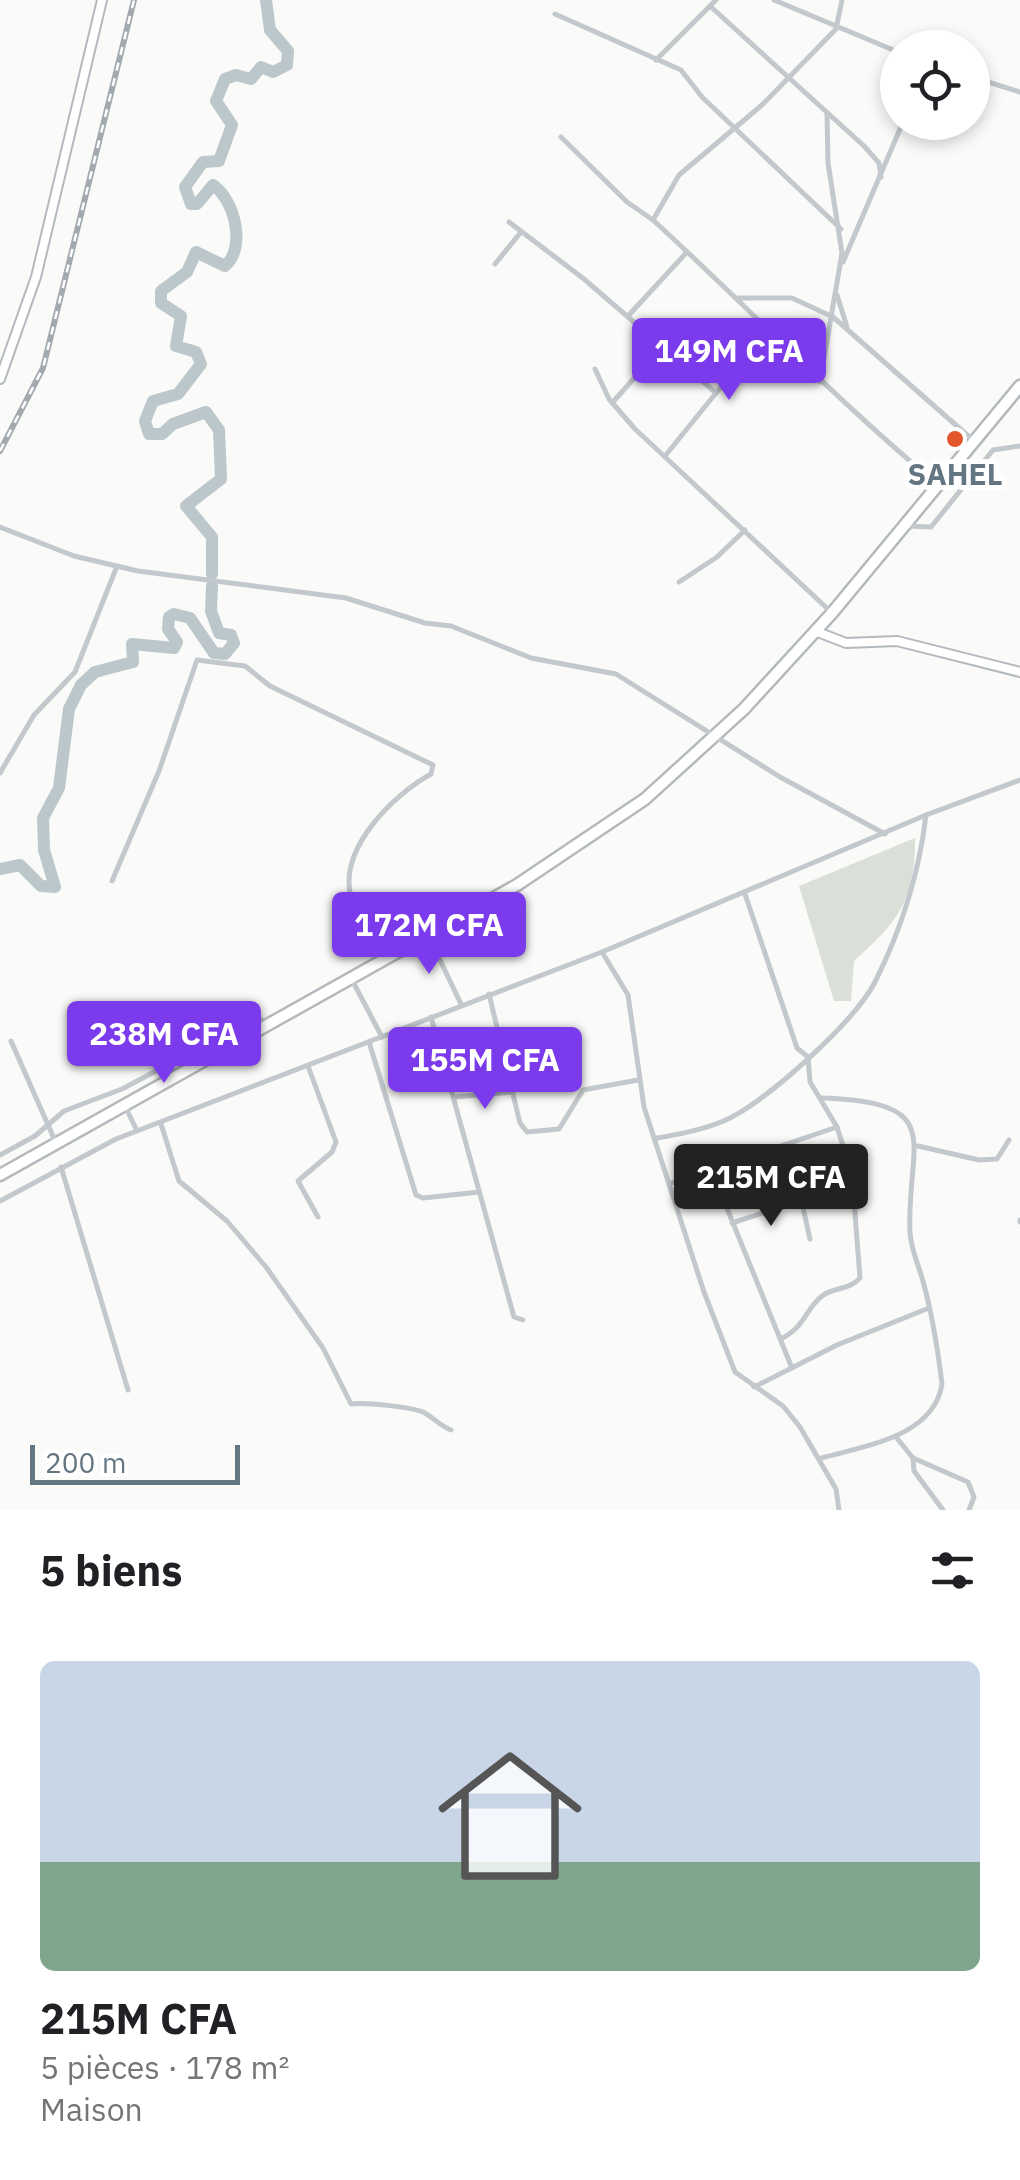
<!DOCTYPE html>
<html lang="fr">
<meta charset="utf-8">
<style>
body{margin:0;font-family:"IBM Plex Sans",sans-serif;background:#f6f6f6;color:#202124;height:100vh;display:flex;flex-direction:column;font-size:38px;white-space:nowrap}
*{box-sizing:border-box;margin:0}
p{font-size:32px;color:#757577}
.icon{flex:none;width:55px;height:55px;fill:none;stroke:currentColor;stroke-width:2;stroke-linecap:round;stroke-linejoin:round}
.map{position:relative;height:1510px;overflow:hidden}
.drawer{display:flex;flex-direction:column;background:#fff;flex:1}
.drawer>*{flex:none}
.buttons{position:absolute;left:880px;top:30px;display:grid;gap:20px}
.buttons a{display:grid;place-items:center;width:110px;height:110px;border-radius:50%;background:#fff;box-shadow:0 5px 15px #0003;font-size:50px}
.scale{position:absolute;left:30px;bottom:25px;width:210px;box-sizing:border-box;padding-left:10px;border:5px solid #657683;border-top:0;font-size:28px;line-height:35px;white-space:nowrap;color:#657683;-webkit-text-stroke:8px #fff;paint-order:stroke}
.price{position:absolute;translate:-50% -85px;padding:0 22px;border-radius:10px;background:#7c3aed;color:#fff;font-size:32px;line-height:65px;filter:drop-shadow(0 2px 5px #0008)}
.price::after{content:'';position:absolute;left:50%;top:60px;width:30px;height:22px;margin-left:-15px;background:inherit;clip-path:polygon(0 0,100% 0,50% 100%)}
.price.active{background:#222;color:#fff}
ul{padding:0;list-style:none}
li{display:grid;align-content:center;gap:20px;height:530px;padding:0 40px}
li+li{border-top:2px solid #e0e0e0}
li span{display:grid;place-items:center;height:310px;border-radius:15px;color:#555}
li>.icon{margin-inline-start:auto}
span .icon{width:180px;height:180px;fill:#fffc;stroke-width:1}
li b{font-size:42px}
h2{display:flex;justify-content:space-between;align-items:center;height:120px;padding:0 40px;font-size:42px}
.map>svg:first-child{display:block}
</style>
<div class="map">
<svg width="1020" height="1510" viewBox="0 0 1020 1510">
<rect width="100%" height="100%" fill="#fafaf8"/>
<path fill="#dadfd7" d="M 915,838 C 915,900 899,921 854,961 L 851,1001 L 834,1001 L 799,886 Z"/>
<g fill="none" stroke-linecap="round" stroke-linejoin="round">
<g stroke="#bbc7cb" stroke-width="12">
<path d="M 212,574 L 212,537 L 186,506 L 221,479 L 219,430 L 206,412 L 173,424 L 162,434 L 149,434 L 145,421 L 153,401 L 178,394 L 201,364 L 196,352 L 176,346 L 181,316 L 161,303 L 161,291 L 187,272 L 196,252 L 225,266 C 247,247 234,199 213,185 L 197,204 L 191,204 L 185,187 L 203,162 L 219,161 L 232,125 L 216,101 L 225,79 L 236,75 L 251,79 L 261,67 L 273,72 L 287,65 L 288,51 L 270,30 L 266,0"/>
<path d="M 0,869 L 20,865 L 41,886 L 55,887 L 44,850 L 43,818 L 59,788 L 69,709 L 81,685 L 95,672 L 133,662 L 132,644 L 174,648 L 177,642 L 168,629 L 169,617 L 174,614 L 190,618 L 214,653 L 225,654 L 234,643 L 231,635 L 219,633 L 211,611 L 212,586"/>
</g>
<g stroke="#b3babf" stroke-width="12">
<g id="secondary">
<path d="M 0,379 L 36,277 L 102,0"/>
<path d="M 815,631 L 846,643 L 897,641 L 1020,672"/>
</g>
</g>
<g stroke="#b4b9bd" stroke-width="15">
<path id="highway" d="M 0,1175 L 517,885 L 645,799 L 744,709 L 832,613 L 1020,386"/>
</g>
<g stroke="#c3c8cc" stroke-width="5">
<path d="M 774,0 L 898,52"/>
<path d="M 710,6 L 864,146 L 879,163 L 881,177"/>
<path d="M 555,14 L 681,70 L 702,97 L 841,229"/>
<path d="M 656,60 L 716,0"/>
<path d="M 972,77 L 1020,92"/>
<path d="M 561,137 L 627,202 L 653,220 C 749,308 837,401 937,484"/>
<path d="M 653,220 L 679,175 L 762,105 L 836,29 L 842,0"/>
<path d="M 509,222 L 584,279 L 715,392"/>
<path d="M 843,262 L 903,122"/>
<path d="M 495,264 L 521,232"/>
<path d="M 837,295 L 847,327"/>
<path d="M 738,298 L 792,298 L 833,317 L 974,441"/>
<path d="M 628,316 L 687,252"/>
<path d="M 595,369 L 609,399 L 635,429 L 830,611"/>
<path d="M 820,382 L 842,253 L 828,163 L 827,114"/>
<path d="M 612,403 L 663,346"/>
<path d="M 665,456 L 767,330"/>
<path d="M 908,526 L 931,527 L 993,450 L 1020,446"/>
<path d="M 0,527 L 74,556 L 138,571 L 346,598 L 425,623 L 451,626 L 531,658 L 616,674 L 780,777 L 885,834"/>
<path d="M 679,582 L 717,557 L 745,530"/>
<path d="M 0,773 L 34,715 L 75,672 L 117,566"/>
<path d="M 112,881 L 159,771 L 197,660 L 245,666 L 270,686 L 433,765 L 431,774 C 393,795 338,849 351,897 C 357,918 375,940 385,959"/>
<path d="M 429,937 L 461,1004"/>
<path d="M 602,952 L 628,995 L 644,1107 L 704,1292 L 735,1372 L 783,1406 L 800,1427 L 836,1489 L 839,1510"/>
<path d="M 351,978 L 382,1037"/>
<path d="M 489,994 L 520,1123 L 527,1132 L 559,1129 L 583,1090 L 638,1080"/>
<path d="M 431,1017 L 514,1317 L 523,1320"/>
<path d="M 11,1041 L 56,1143"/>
<path d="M 369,1042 L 416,1195 L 423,1198 L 479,1192"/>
<path d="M 308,1066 L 336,1142 L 332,1152 L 298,1181 L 318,1217"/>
<path d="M 454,1097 L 513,1092"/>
<path d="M 821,1098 C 950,1102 906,1142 910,1233 C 911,1251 920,1268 924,1285 C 933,1318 938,1351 942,1384 C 934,1437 863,1446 822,1458"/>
<path d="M 125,1106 L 137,1131"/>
<path d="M 161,1124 L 179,1181 L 227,1221 L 266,1267 L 323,1348 L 351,1404 C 365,1402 410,1407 423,1412 C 433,1417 440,1426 451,1430"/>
<path d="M 657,1138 C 682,1134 708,1129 730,1118 C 770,1098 855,1021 875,982 C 902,928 919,875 926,815"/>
<path d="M 789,1145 L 810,1239"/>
<path d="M 918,1146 L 979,1160 L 997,1159 L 1009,1140"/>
<path d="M 0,1155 L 35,1136 L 64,1111 L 122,1089 L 171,1063 L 191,1046 L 252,1019 L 270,1021"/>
<path d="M 61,1167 L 128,1390"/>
<path d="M 711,1169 L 792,1368"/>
<path d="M 671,1183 L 837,1127 L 810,1082 L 808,1057 L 797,1048 L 745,894"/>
<path d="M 0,1201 L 116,1139 L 602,952 L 926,815 L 1020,780"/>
<path d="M 1020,1220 L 1020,1222"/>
<path d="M 732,1223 L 800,1201"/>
<path d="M 781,1339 C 807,1325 805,1309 822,1296 C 834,1287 850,1290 860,1278 L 852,1174 L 837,1127"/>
<path d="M 754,1387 L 837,1345 L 929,1308"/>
<path d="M 896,1437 L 913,1458 L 968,1482 L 974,1497 L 969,1510"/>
<path d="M 913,1458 L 914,1471 L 943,1510"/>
</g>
<use href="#secondary" stroke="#fff" stroke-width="8"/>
<use href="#highway" stroke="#fff" stroke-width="10"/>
<g stroke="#a2aab0" stroke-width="6">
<path id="rail" d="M 0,451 L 43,368 L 134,0"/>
</g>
<use href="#rail" stroke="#fff" stroke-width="2.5" stroke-dasharray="8" stroke-linecap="butt"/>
</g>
<circle fill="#e4572e" stroke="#fff" stroke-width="4" cx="955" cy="439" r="10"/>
<g text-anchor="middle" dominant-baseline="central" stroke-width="10" stroke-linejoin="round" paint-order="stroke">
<g font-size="30" font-weight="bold" fill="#657683" stroke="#fff">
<text x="955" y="473">SAHEL</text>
</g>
</g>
</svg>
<div class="buttons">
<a><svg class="icon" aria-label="locate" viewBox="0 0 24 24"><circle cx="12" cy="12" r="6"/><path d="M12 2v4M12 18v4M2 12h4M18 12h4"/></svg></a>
</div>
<div class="scale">200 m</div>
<b class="price" style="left:729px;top:403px">149M CFA</b>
<b class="price" style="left:429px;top:977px">172M CFA</b>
<b class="price" style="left:164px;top:1086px">238M CFA</b>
<b class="price" style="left:485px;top:1112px">155M CFA</b>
<b class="price active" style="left:771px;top:1229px">215M CFA</b>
</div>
<section class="drawer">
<h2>5 biens<svg class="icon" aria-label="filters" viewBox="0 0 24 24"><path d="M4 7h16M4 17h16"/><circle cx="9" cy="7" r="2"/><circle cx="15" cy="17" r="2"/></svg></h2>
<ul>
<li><span style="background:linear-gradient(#c9d6e8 65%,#7fa58c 0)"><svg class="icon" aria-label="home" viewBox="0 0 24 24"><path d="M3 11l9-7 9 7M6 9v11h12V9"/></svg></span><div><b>215M CFA</b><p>5 pièces · 178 m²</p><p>Maison</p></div></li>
</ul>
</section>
